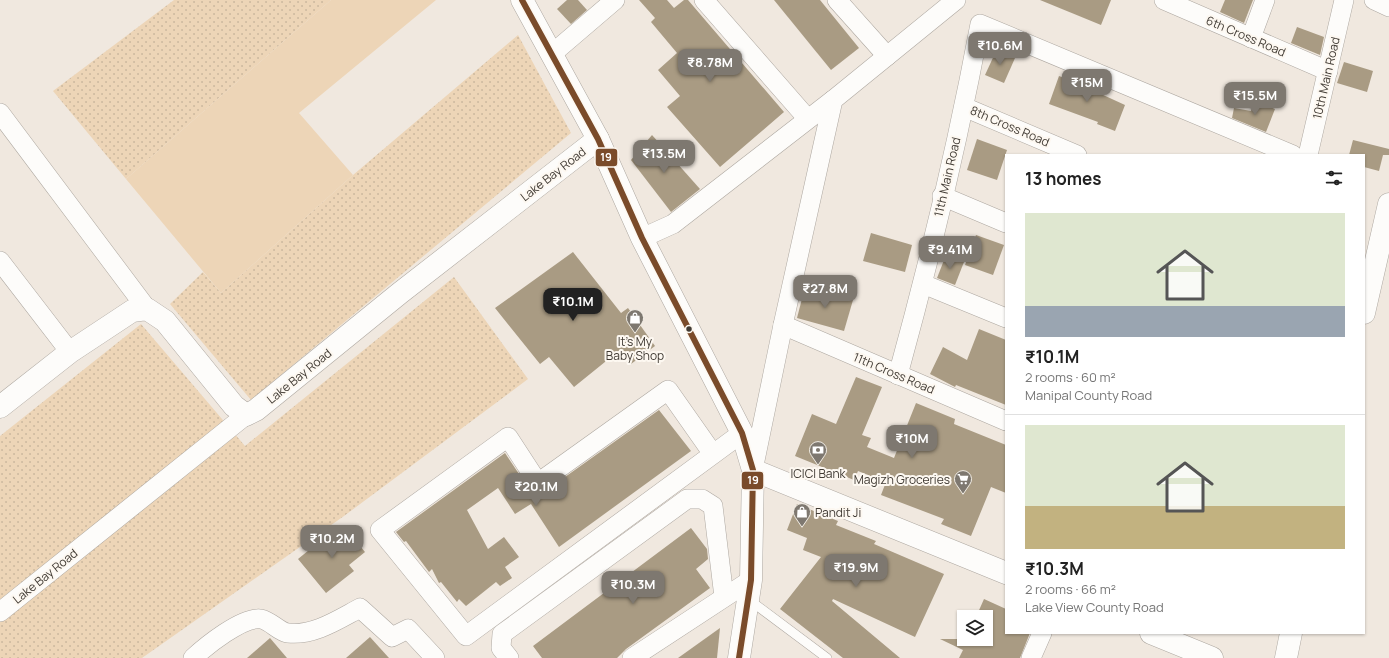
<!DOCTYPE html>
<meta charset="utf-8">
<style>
body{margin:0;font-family:Manrope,sans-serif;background:#f2f2f2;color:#222;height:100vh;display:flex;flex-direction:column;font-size:15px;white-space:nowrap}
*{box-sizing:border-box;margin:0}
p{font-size:13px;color:#767676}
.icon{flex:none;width:22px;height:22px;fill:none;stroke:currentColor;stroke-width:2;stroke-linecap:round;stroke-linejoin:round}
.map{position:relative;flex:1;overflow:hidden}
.drawer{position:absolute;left:1005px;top:154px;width:360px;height:480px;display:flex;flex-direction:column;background:#fff;border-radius:0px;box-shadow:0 1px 3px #0004}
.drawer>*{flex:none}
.tools{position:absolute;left:957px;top:610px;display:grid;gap:8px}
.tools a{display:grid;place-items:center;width:36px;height:36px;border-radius:0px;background:#fff;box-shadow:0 1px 3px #0004;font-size:20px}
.price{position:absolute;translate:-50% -34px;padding:0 9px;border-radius:8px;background:#7e7870;color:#fff;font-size:13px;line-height:26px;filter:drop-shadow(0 1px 2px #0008)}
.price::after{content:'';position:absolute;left:50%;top:24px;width:12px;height:9px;margin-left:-6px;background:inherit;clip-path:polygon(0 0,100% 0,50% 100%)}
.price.current{background:#222;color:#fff}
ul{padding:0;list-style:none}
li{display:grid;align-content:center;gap:8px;height:212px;padding:0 20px}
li+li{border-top:1px solid #e0e0e0}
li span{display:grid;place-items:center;height:124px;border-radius:0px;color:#555}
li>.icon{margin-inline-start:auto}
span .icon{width:72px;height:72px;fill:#fffc;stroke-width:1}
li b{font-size:17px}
h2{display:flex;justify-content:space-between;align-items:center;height:48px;padding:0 20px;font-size:17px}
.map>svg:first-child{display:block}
</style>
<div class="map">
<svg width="1389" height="658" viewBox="0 0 1389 658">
<defs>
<pattern id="grass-dots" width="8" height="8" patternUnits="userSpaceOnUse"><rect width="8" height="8" fill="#edd5b7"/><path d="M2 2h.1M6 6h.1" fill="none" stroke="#ccb89e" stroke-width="1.8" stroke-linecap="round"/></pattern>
</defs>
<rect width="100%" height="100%" fill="#f0e8df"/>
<g fill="url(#grass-dots)">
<path d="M 174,0 L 331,0 L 126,179 L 53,91 Z"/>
<path d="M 518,35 L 571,133 L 251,400 L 170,304 L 203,272 L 221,293 L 353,175 Z"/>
<path d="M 454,277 L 528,379 L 344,516 L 142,658 L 0,658 L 0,436 L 141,324 L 245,446 Z"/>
</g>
<path fill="#edd5b7" d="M 331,0 L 436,0 L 299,113 L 353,175 L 221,293 L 126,179 Z"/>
<g fill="#a99b83">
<path d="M 567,0 L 578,0 L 587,10 L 571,24 L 557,9 Z"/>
<path d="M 639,0 L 667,0 L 674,8 L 684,0 L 688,0 L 784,112 L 720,167 L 667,107 L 680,96 L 658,70 L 677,53 L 651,22 L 655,18 Z"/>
<path d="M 774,0 L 820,0 L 859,48 L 831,70 Z"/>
<path d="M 1040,0 L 1111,0 L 1101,25 Z"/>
<path d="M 1225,0 L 1253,0 L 1244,23 L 1220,12 Z"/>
<path d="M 1297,27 L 1324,37 L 1320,55 L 1291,43 Z"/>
<path d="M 997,49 L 1015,58 L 1004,83 L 985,75 Z"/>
<path d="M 1344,62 L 1373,71 L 1367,92 L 1337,83 Z"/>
<path d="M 1059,76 L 1101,92 L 1101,94 L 1125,105 L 1115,131 L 1097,124 L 1098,122 L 1049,104 Z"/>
<path d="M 1254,101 L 1275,109 L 1266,132 L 1232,118 L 1234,108 L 1251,111 Z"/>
<path d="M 652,135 L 700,189 L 671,212 L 631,160 Z"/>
<path d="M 977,139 L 1007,150 L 997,180 L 967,170 Z"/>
<path d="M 1353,140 L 1389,149 L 1389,155 L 1383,155 L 1379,171 L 1364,167 L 1364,155 L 1349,155 Z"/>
<path d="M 871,233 L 912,245 L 905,272 L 863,261 Z"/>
<path d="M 976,235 L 1004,245 L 993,275 L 965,265 Z"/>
<path d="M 573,252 L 621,313 L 628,308 L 655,346 L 631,364 L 621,349 L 574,387 L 549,357 L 540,364 L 495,308 Z"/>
<path d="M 946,255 L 964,262 L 955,285 L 937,278 Z"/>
<path d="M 805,287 L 853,300 L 844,331 L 797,318 Z"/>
<path d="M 979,329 L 1006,340 L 1006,405 L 956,385 L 955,387 L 930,374 L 943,347 L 967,360 Z"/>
<path d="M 856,377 L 882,387 L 862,435 L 871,438 L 867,447 L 894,458 L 916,403 L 955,419 L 954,424 L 1006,445 L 1006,493 L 991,487 L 971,536 L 941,524 L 944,519 L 881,495 L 886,482 L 858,471 L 854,480 L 795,456 L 812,414 L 836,424 Z"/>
<path d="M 659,410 L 691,451 L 559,547 L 531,504 L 515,514 L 498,488 L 467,510 L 488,549 L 504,537 L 519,557 L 505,567 L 512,578 L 500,586 L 496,582 L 466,606 L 459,599 L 457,602 L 441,582 L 439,583 L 432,569 L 429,572 L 406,541 L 404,542 L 396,532 L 505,453 L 529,489 L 534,493 L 544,492 Z"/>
<path d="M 797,504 L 838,521 L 836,525 L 876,541 L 874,544 L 944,574 L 915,637 L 833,599 L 832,601 L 900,658 L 843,658 L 780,609 L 821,557 L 803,550 L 807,538 L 787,530 Z"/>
<path d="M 344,527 L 365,552 L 349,565 L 354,571 L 326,593 L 298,559 L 325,537 L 328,540 Z"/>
<path d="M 691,528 L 707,549 L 708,559 L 696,569 L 710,588 L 626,649 L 617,658 L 542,658 L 533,646 Z"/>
<path d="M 984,599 L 1006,609 L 1006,633 L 1030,633 L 1020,658 L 959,658 L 963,650 L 940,639 L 986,639 L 986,617 L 976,617 Z"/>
<path d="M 720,628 L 717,658 L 678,658 Z"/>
<path d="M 370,637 L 389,658 L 346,658 Z"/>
<path d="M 270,638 L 287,658 L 247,658 Z"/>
</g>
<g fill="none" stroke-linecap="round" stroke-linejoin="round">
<g stroke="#ada7a0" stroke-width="10">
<path id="lane" d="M 748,599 L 827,658"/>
</g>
<g stroke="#ada7a0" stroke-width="20">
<g id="street">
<path d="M 704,0 L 807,118"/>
<path d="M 837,0 L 887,56"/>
<path d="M 1164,0 L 1328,71"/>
<path d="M 1374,0 L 1389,7"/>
<path d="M 1251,38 L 1265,0"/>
<path d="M 553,53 L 615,0"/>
<path d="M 964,107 L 1077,155"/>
<path d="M 0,113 L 147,309"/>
<path d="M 1308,155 L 1344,0"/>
<path d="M 942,196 L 1006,223"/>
<path d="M 642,238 L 673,224 L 833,100"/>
<path d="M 0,261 L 70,352"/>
<path d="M 923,284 L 1006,318"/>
<path d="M 783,325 L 1006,421"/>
<path d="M 898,375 C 930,259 958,142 980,24 L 1293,155"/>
<path d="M 713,454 L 668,390 L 538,483 L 508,437 L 380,530 L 466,636 L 742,433"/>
<path d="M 753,470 L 783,325 L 833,100 L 956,0"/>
<path d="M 0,612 L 246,415"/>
<path d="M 193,658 C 206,646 243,616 261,619 C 271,621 279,632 288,633 C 314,636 339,619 360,608 L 392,637 L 408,629 L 435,658"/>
<path d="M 509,658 L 501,648 L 502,634 L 687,499 L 702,499 L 713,506 L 724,597"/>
<path d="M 632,658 L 751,580"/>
<path d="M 1031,658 L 1042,633"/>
</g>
</g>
<g stroke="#ada7a0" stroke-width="23">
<g id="secondary">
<path d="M 522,0 L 598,139 L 642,238 L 742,433 L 753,470 L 751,580 L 739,658"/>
<path d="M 1364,313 L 1389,204"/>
<path d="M 0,407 L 70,352 L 132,311 L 147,309 L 165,321 L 234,406 L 246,415 L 256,410 L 400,293 L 598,139"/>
<path d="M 753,470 L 1006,573"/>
<path d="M 1151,633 L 1212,658"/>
<path d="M 1286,658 L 1291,633"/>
</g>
</g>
<use href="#lane" stroke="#fdfcfa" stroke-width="9"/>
<use href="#street" stroke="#fdfcfa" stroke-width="19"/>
<use href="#secondary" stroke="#fdfcfa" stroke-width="22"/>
<g stroke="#fdf8f1" stroke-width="9">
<path id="bus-1" d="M 522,0 L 598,139 L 642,238 L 742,433 L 753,470 L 751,580 L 739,658"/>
</g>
<use href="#bus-1" stroke="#7a4b2a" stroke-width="6"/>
</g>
<defs>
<g id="shop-pin" transform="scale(0.9)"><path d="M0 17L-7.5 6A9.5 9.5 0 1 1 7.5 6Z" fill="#7e7870" stroke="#fdf8f1"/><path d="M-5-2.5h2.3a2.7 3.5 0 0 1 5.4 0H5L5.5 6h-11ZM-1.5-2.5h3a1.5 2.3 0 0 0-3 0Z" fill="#fff"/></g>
<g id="bank-pin" transform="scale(0.9)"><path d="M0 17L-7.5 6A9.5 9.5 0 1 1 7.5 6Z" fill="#7e7870" stroke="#fdf8f1"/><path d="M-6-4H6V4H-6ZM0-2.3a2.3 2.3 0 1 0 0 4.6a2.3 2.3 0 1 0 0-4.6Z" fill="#fff"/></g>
<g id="supermarket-pin" transform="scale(0.9)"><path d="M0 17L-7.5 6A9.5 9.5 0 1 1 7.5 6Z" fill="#7e7870" stroke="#fdf8f1"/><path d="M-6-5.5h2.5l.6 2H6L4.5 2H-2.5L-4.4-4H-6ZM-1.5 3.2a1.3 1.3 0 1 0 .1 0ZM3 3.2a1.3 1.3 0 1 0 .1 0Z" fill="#fff"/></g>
</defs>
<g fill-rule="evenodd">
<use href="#shop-pin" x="635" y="318"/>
<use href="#bank-pin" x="818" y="450"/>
<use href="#supermarket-pin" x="963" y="479"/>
<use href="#shop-pin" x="802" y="512"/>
</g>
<circle fill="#413b34" stroke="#fdf8f1" stroke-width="1.5" cx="689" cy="329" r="3.5"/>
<g text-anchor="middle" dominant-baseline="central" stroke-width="4" stroke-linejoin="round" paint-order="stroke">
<g font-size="12" fill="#413b34" stroke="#fdf8f1">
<text transform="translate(1246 36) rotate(23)">6th Cross Road</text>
<text transform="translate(1326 78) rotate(-77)">10th Main Road</text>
<text transform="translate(1010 126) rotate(23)">8th Cross Road</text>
<text transform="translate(553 174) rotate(-38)">Lake Bay Road</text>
<text transform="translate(947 177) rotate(-77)">11th Main Road</text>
<text transform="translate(894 373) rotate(23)">11th Cross Road</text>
<text transform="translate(299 376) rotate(-39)">Lake Bay Road</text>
<text transform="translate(45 576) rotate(-39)">Lake Bay Road</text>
</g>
<g font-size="12" fill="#413b34" stroke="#fdf8f1">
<text x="635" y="341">It's My<tspan x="635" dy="14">Baby Shop</tspan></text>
<text x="818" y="473">ICICI Bank</text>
<text x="950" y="479" text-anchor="end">Magizh Groceries</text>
<text x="815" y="512" text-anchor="start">Pandit Ji</text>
</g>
</g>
<g stroke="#fdf8f1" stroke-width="1.5">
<rect x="595" y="148" width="23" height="19" rx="4" fill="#7a4b2a"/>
<rect x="741" y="471" width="23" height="19" rx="4" fill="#7a4b2a"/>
</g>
<g font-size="11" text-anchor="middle" font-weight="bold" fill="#fff">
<text x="606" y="161">19</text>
<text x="753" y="484">19</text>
</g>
</svg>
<div class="tools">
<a><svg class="icon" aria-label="layers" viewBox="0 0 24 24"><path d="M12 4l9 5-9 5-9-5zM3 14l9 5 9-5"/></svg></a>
</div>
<b class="price" style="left:1000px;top:66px">₹10.6M</b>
<b class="price" style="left:710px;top:83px">₹8.78M</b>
<b class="price" style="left:1087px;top:103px">₹15M</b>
<b class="price" style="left:1255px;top:116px">₹15.5M</b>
<b class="price" style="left:664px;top:174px">₹13.5M</b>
<b class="price" style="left:950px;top:270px">₹9.41M</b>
<b class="price" style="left:825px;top:309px">₹27.8M</b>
<b class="price current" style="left:573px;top:322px">₹10.1M</b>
<b class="price" style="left:912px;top:459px">₹10M</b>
<b class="price" style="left:536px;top:507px">₹20.1M</b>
<b class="price" style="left:332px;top:559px">₹10.2M</b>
<b class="price" style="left:856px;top:588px">₹19.9M</b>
<b class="price" style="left:633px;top:605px">₹10.3M</b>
<section class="drawer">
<h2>13 homes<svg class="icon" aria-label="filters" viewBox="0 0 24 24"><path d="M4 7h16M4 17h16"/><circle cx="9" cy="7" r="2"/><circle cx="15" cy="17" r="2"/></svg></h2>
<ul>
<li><span style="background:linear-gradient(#dfe7d0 75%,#9aa5b1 0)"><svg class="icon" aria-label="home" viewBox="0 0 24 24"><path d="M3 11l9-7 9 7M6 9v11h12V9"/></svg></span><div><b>₹10.1M</b><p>2 rooms · 60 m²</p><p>Manipal County Road</p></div></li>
<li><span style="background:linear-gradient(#dfe7d0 65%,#c2b280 0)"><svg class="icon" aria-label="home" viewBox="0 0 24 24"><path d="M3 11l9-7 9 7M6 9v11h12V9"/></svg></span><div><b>₹10.3M</b><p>2 rooms · 66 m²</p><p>Lake View County Road</p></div></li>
</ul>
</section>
</div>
